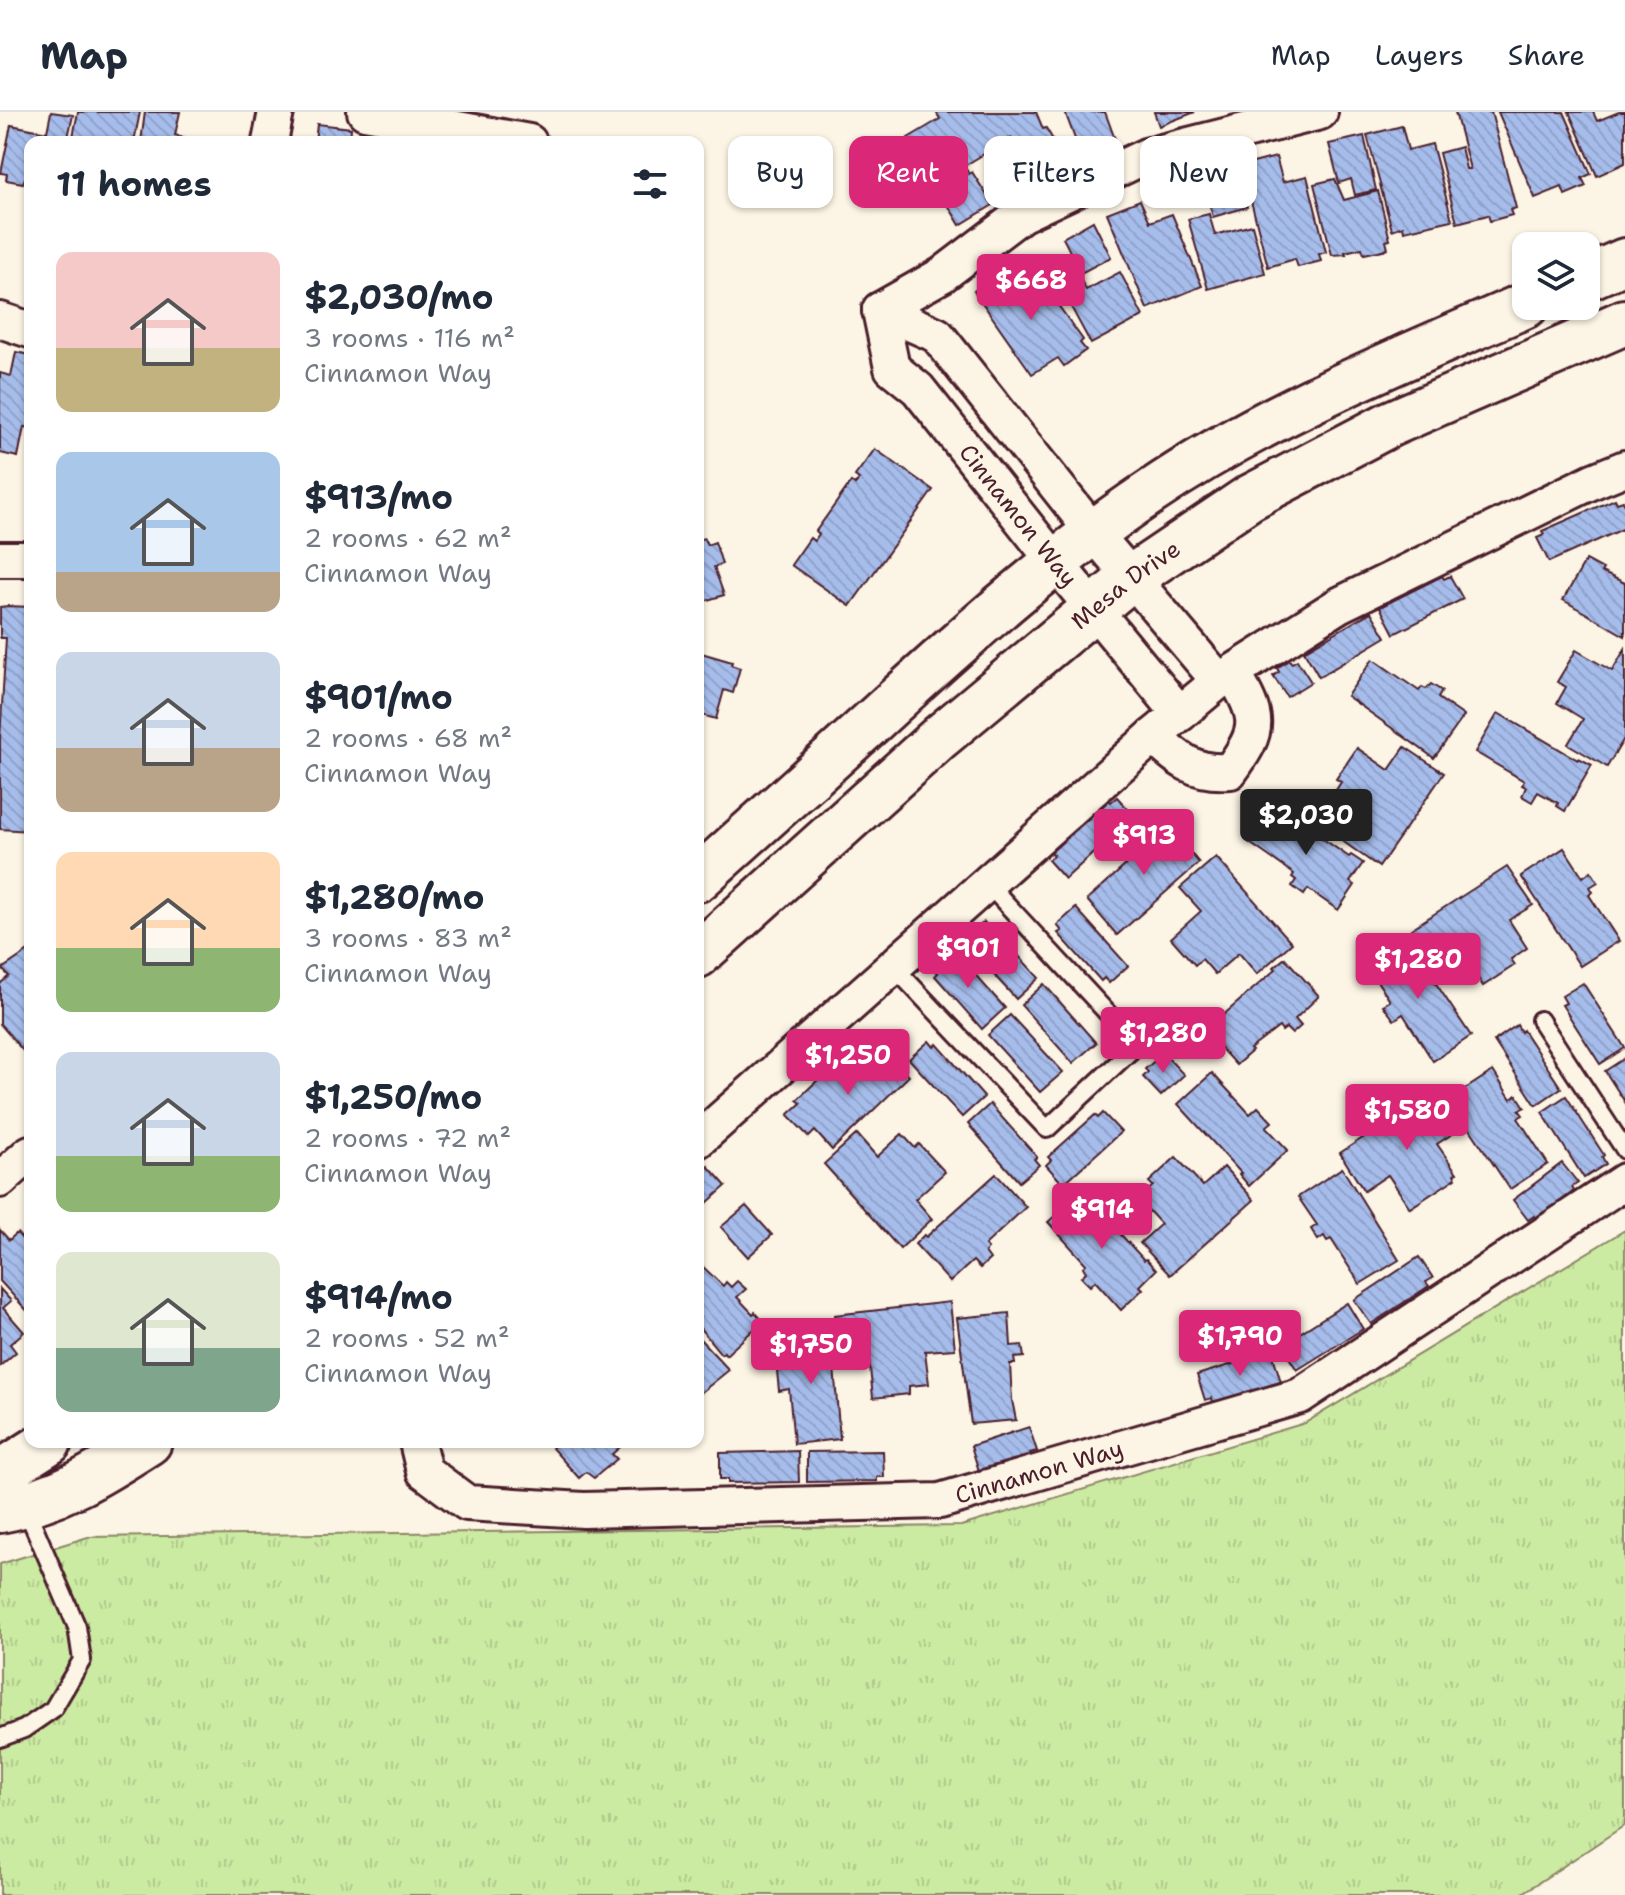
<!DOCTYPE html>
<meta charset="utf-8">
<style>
body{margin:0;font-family:"Shantell Sans",sans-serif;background:#f6f6f7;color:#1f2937;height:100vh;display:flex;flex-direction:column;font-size:30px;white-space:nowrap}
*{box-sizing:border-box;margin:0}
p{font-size:26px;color:#747a83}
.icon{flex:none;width:44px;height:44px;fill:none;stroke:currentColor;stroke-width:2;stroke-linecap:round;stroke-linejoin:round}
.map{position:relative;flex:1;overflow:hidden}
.side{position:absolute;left:24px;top:24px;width:680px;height:1312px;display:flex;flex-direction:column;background:#fff;border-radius:16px;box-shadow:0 2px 6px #0004}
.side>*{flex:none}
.banner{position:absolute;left:728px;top:24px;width:760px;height:72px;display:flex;gap:16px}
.buttons{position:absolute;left:1512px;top:120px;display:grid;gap:16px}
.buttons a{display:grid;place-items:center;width:88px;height:88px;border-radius:16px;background:#fff;box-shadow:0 2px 6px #0004;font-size:40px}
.price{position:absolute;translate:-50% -68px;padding:0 18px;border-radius:8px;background:#db2777;color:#fff;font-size:26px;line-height:52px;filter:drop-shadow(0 2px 4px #0008)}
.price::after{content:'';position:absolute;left:50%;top:48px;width:24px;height:18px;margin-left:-12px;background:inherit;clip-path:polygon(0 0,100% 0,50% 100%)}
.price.active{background:#222;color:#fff}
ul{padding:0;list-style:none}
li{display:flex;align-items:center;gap:24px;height:200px;padding:0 32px}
li span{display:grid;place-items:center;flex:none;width:224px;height:160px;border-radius:16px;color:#555}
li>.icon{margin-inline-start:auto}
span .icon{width:96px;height:96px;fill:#fffc;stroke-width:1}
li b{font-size:34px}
h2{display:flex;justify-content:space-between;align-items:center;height:96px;padding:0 32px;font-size:34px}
.pill{padding:0 28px;border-radius:16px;background:#fff;box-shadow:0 2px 6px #0004;font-size:28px;line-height:72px}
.pill.active{background:#db2777;color:#fff}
header{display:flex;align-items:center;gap:48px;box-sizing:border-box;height:112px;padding:0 40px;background:#fff;border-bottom:2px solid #e0e1e3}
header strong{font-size:38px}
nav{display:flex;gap:44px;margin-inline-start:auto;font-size:28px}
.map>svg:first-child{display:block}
</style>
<header>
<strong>Map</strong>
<nav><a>Map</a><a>Layers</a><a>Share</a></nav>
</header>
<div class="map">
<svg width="1625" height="1783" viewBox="0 0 1625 1783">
<defs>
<pattern id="grass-tufts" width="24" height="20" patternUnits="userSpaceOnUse" patternTransform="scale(2)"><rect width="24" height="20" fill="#cceba2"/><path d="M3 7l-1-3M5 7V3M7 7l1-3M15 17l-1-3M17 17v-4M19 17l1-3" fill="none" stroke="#b1c98c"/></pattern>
<pattern id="building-back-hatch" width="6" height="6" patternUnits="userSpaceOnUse" patternTransform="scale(2)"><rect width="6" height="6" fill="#a6bdeb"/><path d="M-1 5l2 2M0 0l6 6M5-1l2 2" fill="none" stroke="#90a2ca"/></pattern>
</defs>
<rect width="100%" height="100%" fill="#fcf5e5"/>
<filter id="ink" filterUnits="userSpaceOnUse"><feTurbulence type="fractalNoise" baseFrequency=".0125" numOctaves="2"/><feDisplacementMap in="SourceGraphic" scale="16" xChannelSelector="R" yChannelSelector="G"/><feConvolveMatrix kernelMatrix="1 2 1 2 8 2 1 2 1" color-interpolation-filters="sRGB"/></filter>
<g filter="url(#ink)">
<path fill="url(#grass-tufts)" stroke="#8b8566" stroke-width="2" d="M 1625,1118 L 1625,1713 L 1520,1783 L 0,1783 L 0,1452 L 88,1425 L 961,1414 L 1305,1311 Z"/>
<g fill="url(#building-back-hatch)" stroke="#4a1f2b" stroke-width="2">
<path d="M 51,0 L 73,3 L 67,30 L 30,30 L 30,67 L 25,66 L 23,71 L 6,68 L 7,62 L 1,61 L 11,13 L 47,20 Z"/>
<path d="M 78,0 L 140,0 L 134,30 L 72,30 Z"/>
<path d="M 145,0 L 180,0 L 175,23 L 200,30 L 141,30 Z"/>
<path d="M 936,0 L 1036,0 L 1043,17 L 1046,16 L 1066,50 L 1032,70 L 1011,36 L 1016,33 L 1011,26 L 964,54 L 969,62 L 972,60 L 993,93 L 960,113 L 908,26 L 940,7 Z"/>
<path d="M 1065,0 L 1105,0 L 1116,30 L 1081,43 Z"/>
<path d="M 1154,0 L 1195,0 L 1159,14 Z"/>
<path d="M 1455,0 L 1491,0 L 1516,96 L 1510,98 L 1512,103 L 1490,109 L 1488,103 L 1457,111 L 1439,41 L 1461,35 L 1466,57 L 1470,57 Z"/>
<path d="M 1498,0 L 1564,0 L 1591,62 L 1582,66 L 1586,74 L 1565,83 L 1562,75 L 1535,86 Z"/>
<path d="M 1569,0 L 1593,0 L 1597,9 L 1619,0 L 1625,0 L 1625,51 L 1597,64 Z"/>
<path d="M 317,12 L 351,16 L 350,30 L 315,30 Z"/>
<path d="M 1402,14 L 1408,38 L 1432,32 L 1452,108 L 1404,119 L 1403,114 L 1392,118 L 1367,23 Z"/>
<path d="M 1364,24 L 1376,78 L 1355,83 L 1351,67 L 1339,71 L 1329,32 Z"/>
<path d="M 1276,45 L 1283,70 L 1307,64 L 1326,140 L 1319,142 L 1321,149 L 1298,155 L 1295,147 L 1268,155 L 1242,54 Z"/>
<path d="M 1235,57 L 1247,95 L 1213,105 L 1202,66 Z"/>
<path d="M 1335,67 L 1344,88 L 1378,79 L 1390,128 L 1386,129 L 1388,137 L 1364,142 L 1362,136 L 1345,140 L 1346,142 L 1332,143 L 1314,72 Z"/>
<path d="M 1140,88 L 1150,110 L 1172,102 L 1202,174 L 1147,197 L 1107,101 Z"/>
<path d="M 1209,102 L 1215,123 L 1252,113 L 1265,161 L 1208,177 L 1188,107 Z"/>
<path d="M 1093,109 L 1111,145 L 1081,161 L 1063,126 Z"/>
<path d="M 1003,158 L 1017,179 L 1038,165 L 1083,228 L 1080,231 L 1086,238 L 1064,254 L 1058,246 L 1032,262 L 974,179 Z"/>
<path d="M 1076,159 L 1086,178 L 1120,160 L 1143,204 L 1091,232 L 1057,169 Z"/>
<path d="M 16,240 L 30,243 L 30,316 L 24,315 L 18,345 L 0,341 L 0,261 L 11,264 Z"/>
<path d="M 875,337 L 933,378 L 850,494 L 791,453 L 810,426 L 814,429 L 819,422 L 816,419 L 851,370 L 855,373 L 859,367 L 855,364 Z"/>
<path d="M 1615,387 L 1617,391 L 1623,389 L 1625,394 L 1625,416 L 1549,450 L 1537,426 L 1544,423 L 1542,419 Z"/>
<path d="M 704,426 L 707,433 L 715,430 L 722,452 L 714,455 L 724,483 L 698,491 L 698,428 Z"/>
<path d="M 1586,448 L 1603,457 L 1601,460 L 1625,471 L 1625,524 L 1563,488 Z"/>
<path d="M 1442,464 L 1444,467 L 1450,464 L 1463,487 L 1394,522 L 1380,495 Z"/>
<path d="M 8,494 L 30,495 L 30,719 L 0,717 L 0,627 L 6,526 L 0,526 L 0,495 Z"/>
<path d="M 1371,500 L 1386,525 L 1319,565 L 1304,539 Z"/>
<path d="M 1625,537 L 1625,625 L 1607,655 L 1568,632 L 1583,607 L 1557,591 L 1566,575 L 1557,570 L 1576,538 L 1612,559 Z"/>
<path d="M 698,540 L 732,550 L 731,553 L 740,556 L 733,581 L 724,578 L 716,607 L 698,602 Z"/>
<path d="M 1373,547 L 1419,579 L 1422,575 L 1426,577 L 1431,572 L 1442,579 L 1438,586 L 1464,604 L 1434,646 L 1347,584 Z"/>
<path d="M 1289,548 L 1292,551 L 1297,548 L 1311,570 L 1287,585 L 1273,564 L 1279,560 L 1277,556 Z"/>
<path d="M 1498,601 L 1578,648 L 1579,646 L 1592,653 L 1565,699 L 1557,694 L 1558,691 L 1538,680 L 1532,690 L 1522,684 L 1526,675 L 1522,673 L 1524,669 L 1475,640 Z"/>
<path d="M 1405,635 L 1444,661 L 1379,755 L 1341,728 L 1357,705 L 1331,686 L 1341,670 L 1336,667 L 1357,636 L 1389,658 Z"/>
<path d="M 1117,685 L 1134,704 L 1065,767 L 1048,748 L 1054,743 L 1051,740 L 1109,688 L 1111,690 Z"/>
<path d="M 1273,692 L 1349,745 L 1351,743 L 1363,751 L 1350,770 L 1355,773 L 1338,798 L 1308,777 L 1304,783 L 1292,774 L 1296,768 L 1292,765 L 1294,762 L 1247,729 Z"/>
<path d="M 1170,708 L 1189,729 L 1184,733 L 1199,751 L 1117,823 L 1087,788 L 1128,751 L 1125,747 L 1130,743 L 1124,736 L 1134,728 L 1140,734 Z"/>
<path d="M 1564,736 L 1583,765 L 1591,759 L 1598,770 L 1590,775 L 1593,780 L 1589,783 L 1619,829 L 1580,854 L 1521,764 Z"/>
<path d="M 1216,745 L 1292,831 L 1257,862 L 1239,841 L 1215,862 L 1202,847 L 1195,853 L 1171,826 L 1201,799 L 1180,776 Z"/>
<path d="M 1507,755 L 1533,793 L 1509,808 L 1527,836 L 1511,847 L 1515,853 L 1483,874 L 1461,839 L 1436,856 L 1411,817 Z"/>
<path d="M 1076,796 L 1128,854 L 1109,871 L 1104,866 L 1101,869 L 1058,821 L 1062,819 L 1057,813 Z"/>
<path d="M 984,810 L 989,816 L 991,814 L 1039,866 L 1016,887 L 963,829 Z"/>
<path d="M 1414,833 L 1422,845 L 1419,846 L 1471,924 L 1433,949 L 1403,902 L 1394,908 L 1383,893 L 1390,889 L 1366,852 L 1389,837 L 1395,846 Z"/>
<path d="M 30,838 L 30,947 L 0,912 L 0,872 L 9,864 L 2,857 Z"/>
<path d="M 953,838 L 1005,896 L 982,917 L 935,864 L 938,861 L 933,856 Z"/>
<path d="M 1285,846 L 1319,884 L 1295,907 L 1301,914 L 1292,922 L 1286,916 L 1282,919 L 1279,915 L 1250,937 L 1252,939 L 1236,953 L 1205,919 L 1276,857 L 1274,855 Z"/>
<path d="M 1583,871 L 1625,936 L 1600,952 L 1562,893 L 1566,891 L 1562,884 Z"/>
<path d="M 1044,872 L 1096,931 L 1073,951 L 1021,893 Z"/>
<path d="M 1010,903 L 1063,960 L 1040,980 L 988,923 Z"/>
<path d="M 1517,913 L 1521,920 L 1523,918 L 1561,976 L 1536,993 L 1494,929 Z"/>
<path d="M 929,929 L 934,935 L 937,932 L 984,985 L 962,1005 L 909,947 Z"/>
<path d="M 878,930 L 909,964 L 832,1038 L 815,1019 L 809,1025 L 788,1003 L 801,991 L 797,988 L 824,962 L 830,968 L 833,965 L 837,968 Z"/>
<path d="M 1166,944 L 1184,963 L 1161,984 L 1143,965 L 1148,960 L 1145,957 L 1158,946 L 1161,948 Z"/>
<path d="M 1625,946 L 1625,990 L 1605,959 Z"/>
<path d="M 1493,959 L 1511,987 L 1517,983 L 1525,995 L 1519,998 L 1523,1003 L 1518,1006 L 1548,1052 L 1510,1077 L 1450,987 Z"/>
<path d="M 1212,961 L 1250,1002 L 1258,995 L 1272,1010 L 1266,1015 L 1288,1038 L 1249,1074 L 1239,1062 L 1241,1061 L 1178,992 Z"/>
<path d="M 1434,979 L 1460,1017 L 1437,1032 L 1457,1061 L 1454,1062 L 1456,1066 L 1410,1096 L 1388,1063 L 1364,1079 L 1340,1041 Z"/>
<path d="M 1566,984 L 1604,1043 L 1602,1045 L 1606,1052 L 1584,1066 L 1542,1000 Z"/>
<path d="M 990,992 L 1037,1045 L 1034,1047 L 1039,1053 L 1019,1070 L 968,1012 Z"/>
<path d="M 1103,1001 L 1121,1020 L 1063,1072 L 1046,1053 L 1051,1048 L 1048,1045 L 1095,1003 L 1098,1006 Z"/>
<path d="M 857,1022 L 877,1045 L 902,1022 L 915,1036 L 919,1032 L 945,1060 L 915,1087 L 932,1107 L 900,1137 L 824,1052 Z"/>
<path d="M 1176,1045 L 1203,1074 L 1224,1055 L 1254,1088 L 1170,1163 L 1140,1131 L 1161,1112 L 1138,1087 L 1153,1074 L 1149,1070 Z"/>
<path d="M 1562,1051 L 1578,1071 L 1572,1075 L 1574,1079 L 1536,1108 L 1534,1104 L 1528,1108 L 1513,1088 Z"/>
<path d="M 708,1054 L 726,1074 L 698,1099 L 698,1058 L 701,1060 Z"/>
<path d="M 1342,1056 L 1399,1148 L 1360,1172 L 1331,1127 L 1327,1129 L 1324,1124 L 1318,1128 L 1311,1117 L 1317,1113 L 1298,1085 Z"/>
<path d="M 996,1062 L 1026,1095 L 985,1133 L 988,1137 L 985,1140 L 990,1147 L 980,1156 L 973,1149 L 950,1170 L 915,1132 L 924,1123 L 926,1125 Z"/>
<path d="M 1082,1080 L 1144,1148 L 1146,1147 L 1156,1158 L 1140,1174 L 1143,1177 L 1121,1198 L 1095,1169 L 1090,1174 L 1081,1165 L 1086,1160 L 1083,1155 L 1086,1152 L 1048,1110 Z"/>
<path d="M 746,1094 L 772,1123 L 748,1145 L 721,1115 Z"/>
<path d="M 0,1118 L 9,1128 L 17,1121 L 24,1129 L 30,1124 L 30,1202 L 0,1169 Z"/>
<path d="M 1419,1145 L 1433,1166 L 1426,1170 L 1429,1174 L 1371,1212 L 1354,1188 Z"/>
<path d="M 698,1150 L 723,1174 L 726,1170 L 731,1175 L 737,1169 L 746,1177 L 737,1185 L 753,1202 L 755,1200 L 763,1209 L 726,1243 L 724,1240 L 721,1242 L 698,1214 Z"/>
<path d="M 0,1177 L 11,1189 L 3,1196 L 24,1220 L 10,1232 L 16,1240 L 0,1254 Z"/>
<path d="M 950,1190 L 955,1237 L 925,1239 L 929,1272 L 909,1274 L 909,1282 L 873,1286 L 869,1246 L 840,1249 L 835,1203 Z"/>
<path d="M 1347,1191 L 1363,1217 L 1297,1258 L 1281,1233 Z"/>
<path d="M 1009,1201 L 1011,1234 L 1022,1233 L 1024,1245 L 1014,1246 L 1015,1252 L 1010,1252 L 1012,1288 L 1016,1308 L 971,1312 L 957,1206 Z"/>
<path d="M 831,1218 L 840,1327 L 794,1332 L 789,1277 L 779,1279 L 777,1259 L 785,1258 L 782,1223 Z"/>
<path d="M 698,1225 L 729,1258 L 698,1283 Z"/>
<path d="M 1272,1240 L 1281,1270 L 1213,1290 L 1212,1286 L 1205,1288 L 1197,1263 Z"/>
<path d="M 1029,1315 L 1037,1339 L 1030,1341 L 1032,1345 L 986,1360 L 985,1357 L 979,1359 L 971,1334 Z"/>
<path d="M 558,1330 L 626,1330 L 612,1342 L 617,1347 L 594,1366 L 586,1360 L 579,1366 L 552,1336 Z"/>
<path d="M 798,1339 L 799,1370 L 728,1371 L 728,1367 L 720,1367 L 720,1341 Z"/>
<path d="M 883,1339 L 884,1365 L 877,1365 L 877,1369 L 807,1370 L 807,1340 Z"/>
</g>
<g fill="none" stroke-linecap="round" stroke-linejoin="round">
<g stroke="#4a1f2b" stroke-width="22">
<g id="lane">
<path d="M 894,855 L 1047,1017 L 1137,933 L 987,771"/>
<path d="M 1540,908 L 1625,1038"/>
<path d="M 0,1626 L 24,1617 L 53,1597 L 82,1548 L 77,1515 L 25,1394"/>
</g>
</g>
<g stroke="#4a1f2b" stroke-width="40">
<g id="street">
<path d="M 365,0 L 529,30"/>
<path d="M 270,30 L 276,0"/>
<path id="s1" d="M 880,198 L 892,256 L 918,277 L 1055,450 L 1180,602"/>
<path d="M 880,198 L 937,223 L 1093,420 L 1219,569"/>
<path d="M 880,198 L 942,163 L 1021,103 L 1146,44 L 1320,0"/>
<path d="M 0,208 L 30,218"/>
<path d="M 0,447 L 30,447"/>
<path d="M 1153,624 C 1178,647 1194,662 1230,659 C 1262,616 1259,606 1233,561"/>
<path d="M 698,1028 L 1153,624 L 1219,569 L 1339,493 L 1593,369 L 1625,356"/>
<path d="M 0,1068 L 30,1041"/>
<path id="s2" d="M 417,1330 L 424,1359 L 467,1391 L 584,1398 L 940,1389 L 1300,1284 L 1625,1069"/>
</g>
</g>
<g stroke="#4a1f2b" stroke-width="50">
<g id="secondary">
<path d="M 1586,166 L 1625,149"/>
<path d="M 698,767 C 761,710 824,654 886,597 C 970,520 1054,445 1148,382 C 1265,302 1397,249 1526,193"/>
<path id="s3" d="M 698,843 L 940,625 L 1132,465 L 1249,386 L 1390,312 L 1625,210"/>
<path d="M 0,1361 L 49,1330"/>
<path d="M 0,1398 C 60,1387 99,1362 149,1330"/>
</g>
</g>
<use href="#lane" stroke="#fcf5e5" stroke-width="16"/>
<use href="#street" stroke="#fcf5e5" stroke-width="34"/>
<use href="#secondary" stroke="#fcf5e5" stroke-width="44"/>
</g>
</g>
<g text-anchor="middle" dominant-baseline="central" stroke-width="7" stroke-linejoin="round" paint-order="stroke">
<g font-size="24" fill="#4a1f2b" stroke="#fcf5e5">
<text stroke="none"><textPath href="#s1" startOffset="254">Cinnamon Way</textPath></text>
<text stroke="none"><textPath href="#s3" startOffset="566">Mesa Drive</textPath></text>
<text stroke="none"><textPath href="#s2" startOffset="660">Cinnamon Way</textPath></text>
</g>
</g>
</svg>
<div class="buttons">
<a><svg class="icon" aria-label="layers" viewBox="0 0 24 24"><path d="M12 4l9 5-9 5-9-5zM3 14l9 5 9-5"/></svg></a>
</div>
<b class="price" style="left:1031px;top:210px">$668</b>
<b class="price active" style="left:1306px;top:745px">$2,030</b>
<b class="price" style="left:1144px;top:765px">$913</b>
<b class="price" style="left:968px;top:878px">$901</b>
<b class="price" style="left:1418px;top:889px">$1,280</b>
<b class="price" style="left:1163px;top:963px">$1,280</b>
<b class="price" style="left:848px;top:985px">$1,250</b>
<b class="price" style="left:1407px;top:1040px">$1,580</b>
<b class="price" style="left:1102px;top:1139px">$914</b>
<b class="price" style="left:1240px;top:1266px">$1,790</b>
<b class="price" style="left:811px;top:1274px">$1,750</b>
<div class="banner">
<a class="pill">Buy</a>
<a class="pill active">Rent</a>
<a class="pill">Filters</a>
<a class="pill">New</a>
</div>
<section class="side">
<h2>11 homes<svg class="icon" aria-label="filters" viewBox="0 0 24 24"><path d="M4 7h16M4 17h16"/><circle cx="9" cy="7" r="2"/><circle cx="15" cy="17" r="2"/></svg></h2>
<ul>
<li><span style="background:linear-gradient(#f6c9c9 60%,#c2b280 0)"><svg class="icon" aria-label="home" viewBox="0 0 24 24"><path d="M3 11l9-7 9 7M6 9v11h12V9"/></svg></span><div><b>$2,030/mo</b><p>3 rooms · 116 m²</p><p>Cinnamon Way</p></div></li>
<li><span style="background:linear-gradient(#a9c7e8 75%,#b9a48a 0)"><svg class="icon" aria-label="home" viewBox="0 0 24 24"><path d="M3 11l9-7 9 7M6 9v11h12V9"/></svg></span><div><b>$913/mo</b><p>2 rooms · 62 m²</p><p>Cinnamon Way</p></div></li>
<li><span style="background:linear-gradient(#c9d6e8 60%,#b9a48a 0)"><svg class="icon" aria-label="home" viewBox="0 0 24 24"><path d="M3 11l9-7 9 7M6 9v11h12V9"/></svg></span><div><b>$901/mo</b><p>2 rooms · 68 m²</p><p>Cinnamon Way</p></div></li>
<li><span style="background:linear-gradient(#ffd9b3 60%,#8fb573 0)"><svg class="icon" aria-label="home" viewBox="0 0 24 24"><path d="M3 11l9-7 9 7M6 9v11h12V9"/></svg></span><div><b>$1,280/mo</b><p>3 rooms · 83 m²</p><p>Cinnamon Way</p></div></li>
<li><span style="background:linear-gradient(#c9d6e8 65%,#8fb573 0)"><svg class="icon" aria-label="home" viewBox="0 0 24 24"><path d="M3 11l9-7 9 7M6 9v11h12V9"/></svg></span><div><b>$1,250/mo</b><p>2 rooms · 72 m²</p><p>Cinnamon Way</p></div></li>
<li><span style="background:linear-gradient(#dfe7d0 60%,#7fa58c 0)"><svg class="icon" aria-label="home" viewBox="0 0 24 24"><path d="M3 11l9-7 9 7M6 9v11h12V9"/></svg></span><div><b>$914/mo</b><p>2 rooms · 52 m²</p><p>Cinnamon Way</p></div></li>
</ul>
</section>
</div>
